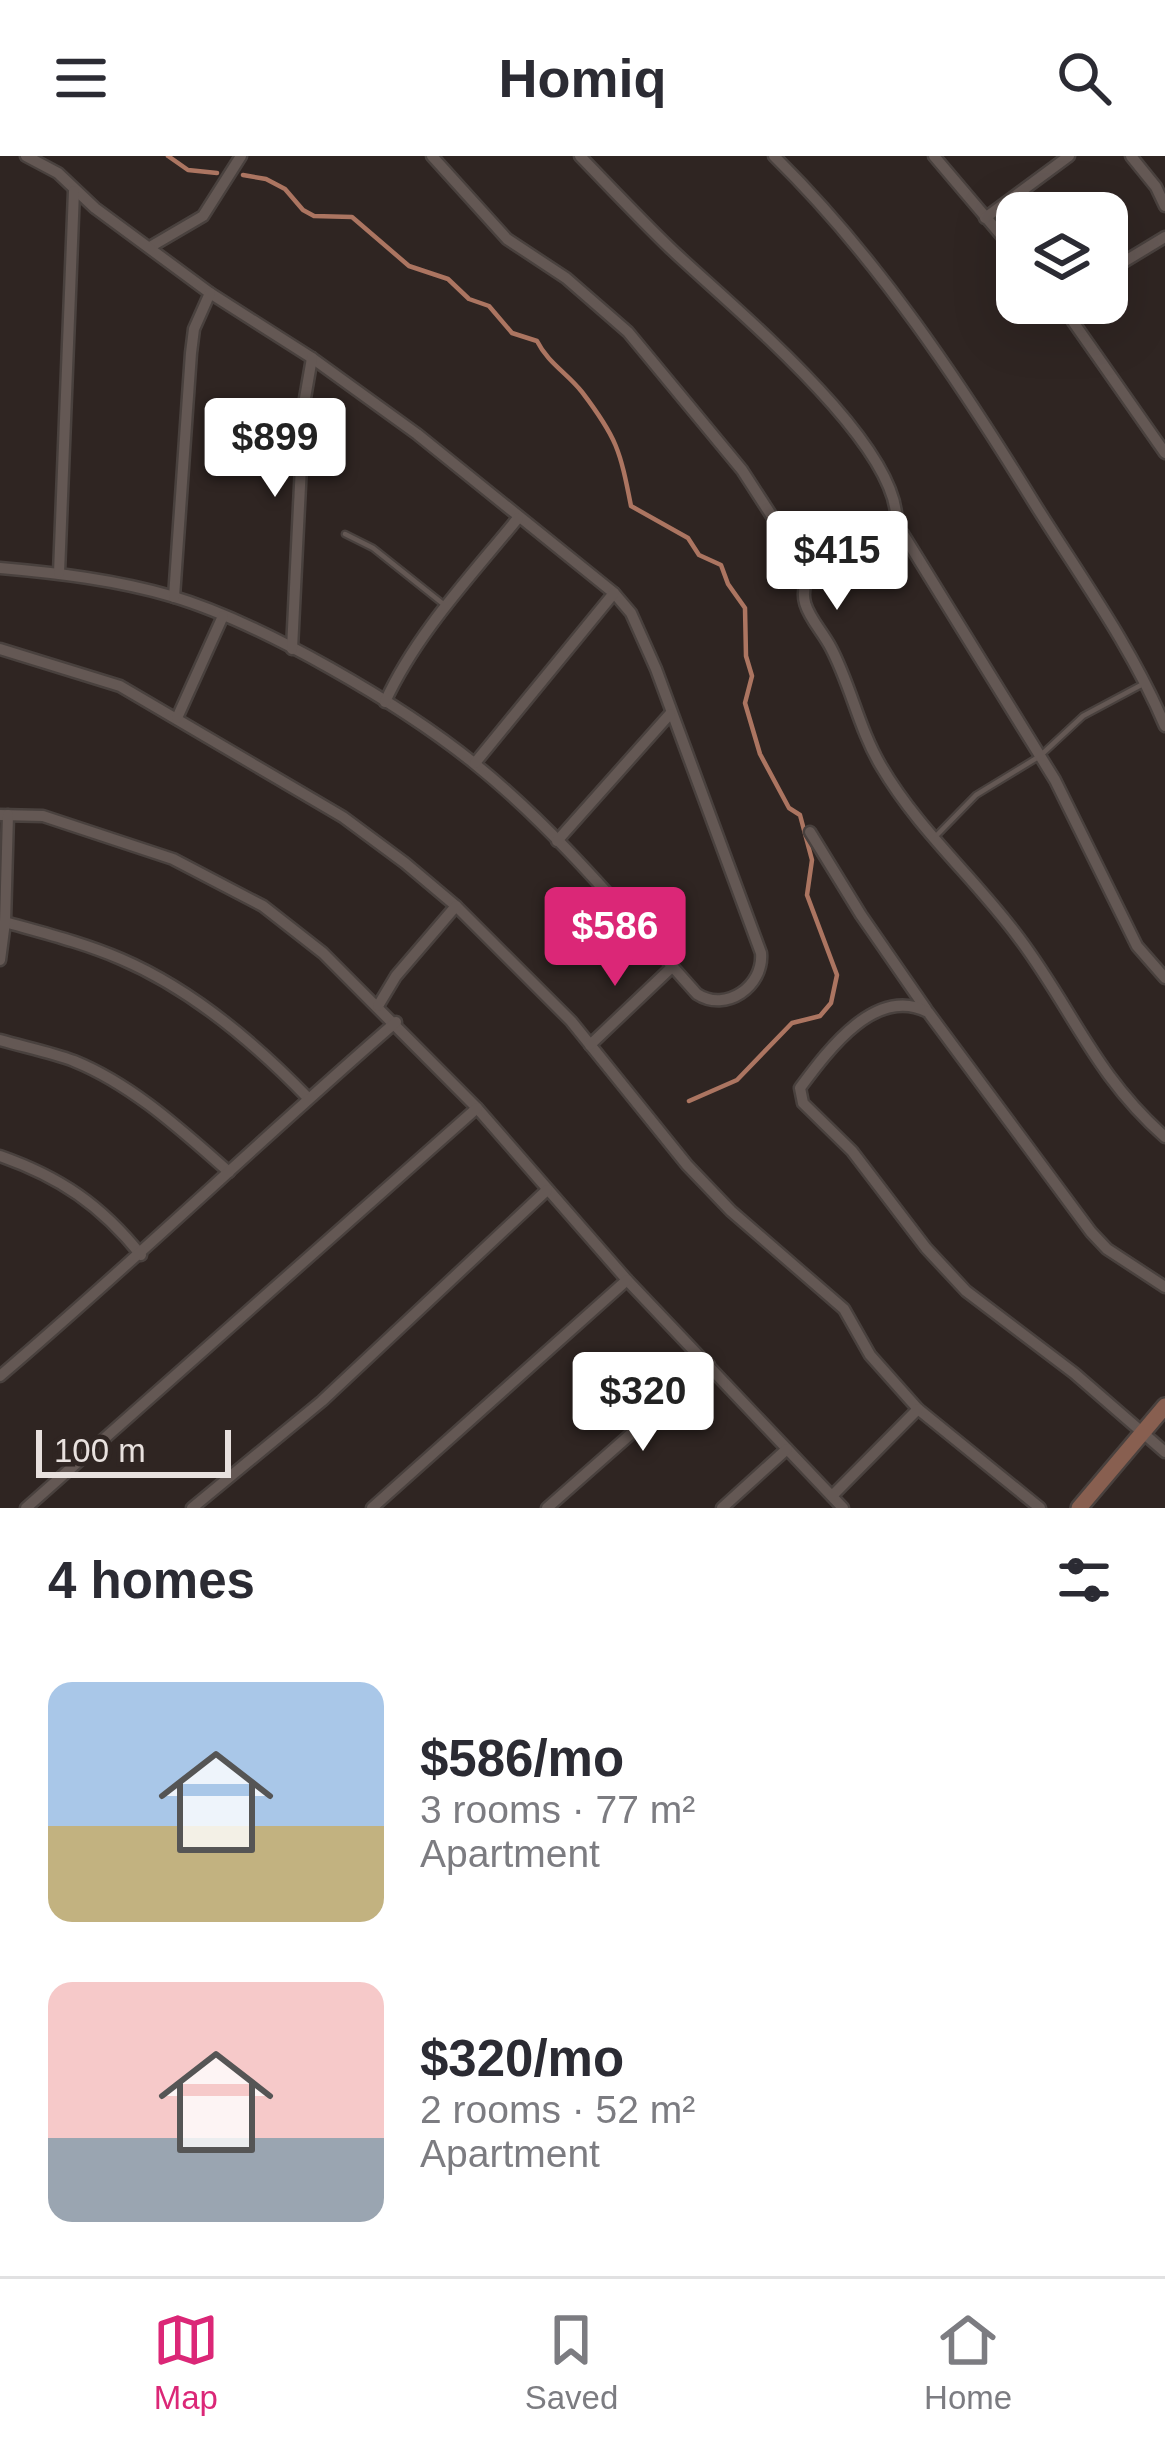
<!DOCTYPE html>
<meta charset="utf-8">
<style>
body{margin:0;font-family:Helvetica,sans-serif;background:#f7f7f7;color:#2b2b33;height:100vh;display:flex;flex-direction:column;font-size:45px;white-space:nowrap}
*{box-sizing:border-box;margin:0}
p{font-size:39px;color:#7c7c81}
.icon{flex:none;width:66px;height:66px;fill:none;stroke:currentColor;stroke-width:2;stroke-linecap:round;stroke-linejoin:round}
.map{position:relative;height:1352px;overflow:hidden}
.details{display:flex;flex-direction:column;background:#fff;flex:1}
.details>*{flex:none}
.tools{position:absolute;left:996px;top:36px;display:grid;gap:24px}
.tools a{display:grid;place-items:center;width:132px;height:132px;border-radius:24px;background:#fff;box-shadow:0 12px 48px #0002;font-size:60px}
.scale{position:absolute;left:36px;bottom:30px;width:195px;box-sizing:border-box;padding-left:12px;border:6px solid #e8e1de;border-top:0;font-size:33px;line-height:42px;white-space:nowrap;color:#e8e1de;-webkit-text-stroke:9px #2f2522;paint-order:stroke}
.price{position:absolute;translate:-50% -102px;padding:0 27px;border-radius:12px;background:#fff;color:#222;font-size:39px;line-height:78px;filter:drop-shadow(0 3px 6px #0008)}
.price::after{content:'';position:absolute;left:50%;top:72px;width:36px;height:27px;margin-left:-18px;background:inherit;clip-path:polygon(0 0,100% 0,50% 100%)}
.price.active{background:#db2777;color:#fff}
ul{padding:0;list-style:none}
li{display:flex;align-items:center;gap:36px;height:300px;padding:0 48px}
li span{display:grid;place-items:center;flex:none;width:336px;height:240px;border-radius:24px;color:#555}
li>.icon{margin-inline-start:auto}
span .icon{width:144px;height:144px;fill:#fffc;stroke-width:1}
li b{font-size:51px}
h2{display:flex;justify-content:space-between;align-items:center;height:144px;padding:0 48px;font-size:51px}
header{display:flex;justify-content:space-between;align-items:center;height:156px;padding:0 48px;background:#fff;font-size:54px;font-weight:600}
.menu{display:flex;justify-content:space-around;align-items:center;height:168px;border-top:3px solid #e1e1e2;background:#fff;font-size:33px;color:#7c7c81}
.menu a{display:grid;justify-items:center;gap:6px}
.menu .active{color:#db2777}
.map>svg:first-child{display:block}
</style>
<header><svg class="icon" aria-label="menu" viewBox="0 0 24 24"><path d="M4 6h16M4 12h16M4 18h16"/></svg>Homiq<svg class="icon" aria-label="search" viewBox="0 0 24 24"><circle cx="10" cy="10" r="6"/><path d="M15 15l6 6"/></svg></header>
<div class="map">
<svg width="1165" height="1352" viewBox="0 0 1165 1352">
<rect width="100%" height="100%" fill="#2f2522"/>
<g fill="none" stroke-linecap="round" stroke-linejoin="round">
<g stroke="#ac7561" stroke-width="4.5">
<path d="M 168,0 L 188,14 L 217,17"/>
<path d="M 243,19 L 266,23 L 285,33 L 303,54 L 314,60 L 352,61 L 409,110 L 448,123 L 469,143 L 489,150 L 512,177 L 537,185 C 548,207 567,217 582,236 C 617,282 620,294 631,350 L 688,382 L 699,399 L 721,409 L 728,428 L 745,452 L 746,500 L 752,520 L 745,547 L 760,598 L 789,652 L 800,659 L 812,704 L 807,739 L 837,819 L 831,847 L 820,860 L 792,867 L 737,924 L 689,945"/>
</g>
<g stroke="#49413e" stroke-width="9">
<g id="lane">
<path d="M 345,378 L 373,392 L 442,447"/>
<path d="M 936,680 L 976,639 L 1040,600 L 1083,560 L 1143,528"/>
</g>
</g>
<g stroke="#49413e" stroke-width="15">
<g id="street">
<path d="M 432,0 L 507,83 L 566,122 L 628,176 L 742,314 L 810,419"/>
<path d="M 580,0 C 610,31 639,62 670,92 C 726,146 908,292 896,372"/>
<path d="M 774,0 C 877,101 961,228 1036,350 C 1082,423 1131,490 1165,570"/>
<path d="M 934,0 L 1017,98"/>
<path d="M 1131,0 L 1156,31 L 1165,50"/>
<path d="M 985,62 L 1069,0"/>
<path d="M 150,91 L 203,60 L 241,0"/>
<path d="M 1107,116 L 1165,81"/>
<path d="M 1060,147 L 1165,297"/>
<path d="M 0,412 C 58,417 116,424 171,440 C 262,467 401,548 475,608 C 557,674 627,760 697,838 C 726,857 764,830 761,797 L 656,513 L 631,457 L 614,437 L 417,278 L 312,202 L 210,137 L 95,52 L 58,17 L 26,0"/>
<path d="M 59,417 L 74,35"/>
<path d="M 174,441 L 191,197 L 194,173 L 210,137"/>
<path d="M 0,493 L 120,530 L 343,661 L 405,707 L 456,750 L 571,865 L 687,1009 L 731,1055 L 844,1153 L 870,1199 L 918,1253 L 1040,1352"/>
<path d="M 292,493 L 304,248 L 312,202"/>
<path d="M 385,546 C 416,478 471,420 518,362"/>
<path d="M 177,562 L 223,460"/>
<path d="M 475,607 L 614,437"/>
<path d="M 0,659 L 43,660 L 173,703 L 263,750 L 323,797 L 477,952 L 627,1124 L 843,1352"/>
<path d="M 810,676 L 861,759 L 926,853"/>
<path d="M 557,685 L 670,558"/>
<path d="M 5,766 C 44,777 84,787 121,803 C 191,833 256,888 308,942"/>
<path d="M 0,804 L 5,766 L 8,659"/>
<path d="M 1165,822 L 1137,790 L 1055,624 L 903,378 L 896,372 L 876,373 L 810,419 C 792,447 818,467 831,492 C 851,530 859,573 881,610 C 919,675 975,722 1019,782 C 1073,854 1094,918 1165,981"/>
<path d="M 378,850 L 396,820 L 456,750"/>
<path d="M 0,884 C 24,891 50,896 74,905 C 133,929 181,974 229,1016"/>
<path d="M 590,889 L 672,811"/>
<path d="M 0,1000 C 60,1021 101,1049 141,1099"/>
<path d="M 1165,1131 L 1107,1093 L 1091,1076 L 928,856 C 876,829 829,893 800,932 L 803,947 L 852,995 L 926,1092 L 966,1135 L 1074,1217 L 1165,1296"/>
<path d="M 0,1220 C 135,1105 262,982 396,866"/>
<path d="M 832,1340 L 918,1253"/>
<path d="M 26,1352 L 477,952"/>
<path d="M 192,1352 L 322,1245 L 547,1034"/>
<path d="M 372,1352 L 627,1124"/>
<path d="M 547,1352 L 709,1209"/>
<path d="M 722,1352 L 787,1293"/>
</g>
</g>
<g stroke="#49413e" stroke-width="20">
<path id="secondary" d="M 1079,1352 L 1165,1250"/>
</g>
<use href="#lane" stroke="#645854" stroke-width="4.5"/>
<use href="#street" stroke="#645854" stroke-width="10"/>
<use href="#secondary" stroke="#885f50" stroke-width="15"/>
</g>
</svg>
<div class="tools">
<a><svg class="icon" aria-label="layers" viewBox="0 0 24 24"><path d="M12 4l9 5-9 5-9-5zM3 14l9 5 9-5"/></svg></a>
</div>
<div class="scale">100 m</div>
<b class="price" style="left:275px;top:344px">$899</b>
<b class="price" style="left:837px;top:457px">$415</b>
<b class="price active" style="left:615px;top:833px">$586</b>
<b class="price" style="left:643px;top:1298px">$320</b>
</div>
<section class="details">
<h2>4 homes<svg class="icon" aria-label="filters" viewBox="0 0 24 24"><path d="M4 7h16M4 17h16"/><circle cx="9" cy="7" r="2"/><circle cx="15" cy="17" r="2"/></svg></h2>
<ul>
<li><span style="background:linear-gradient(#a9c7e8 60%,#c2b280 0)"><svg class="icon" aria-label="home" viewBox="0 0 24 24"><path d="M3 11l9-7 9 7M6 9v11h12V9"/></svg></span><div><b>$586/mo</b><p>3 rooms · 77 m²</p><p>Apartment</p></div></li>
<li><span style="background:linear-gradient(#f6c9c9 65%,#9aa5b1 0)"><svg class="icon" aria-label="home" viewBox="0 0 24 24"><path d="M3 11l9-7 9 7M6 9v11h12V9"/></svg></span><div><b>$320/mo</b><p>2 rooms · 52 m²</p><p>Apartment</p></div></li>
</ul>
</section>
<nav class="menu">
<a class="active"><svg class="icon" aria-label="map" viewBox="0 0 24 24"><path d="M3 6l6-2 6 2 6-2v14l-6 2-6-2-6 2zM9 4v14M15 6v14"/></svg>Map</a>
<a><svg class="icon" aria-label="saved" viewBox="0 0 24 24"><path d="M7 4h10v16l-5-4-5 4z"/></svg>Saved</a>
<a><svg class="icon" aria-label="home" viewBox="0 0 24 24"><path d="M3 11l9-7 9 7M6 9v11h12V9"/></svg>Home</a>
</nav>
